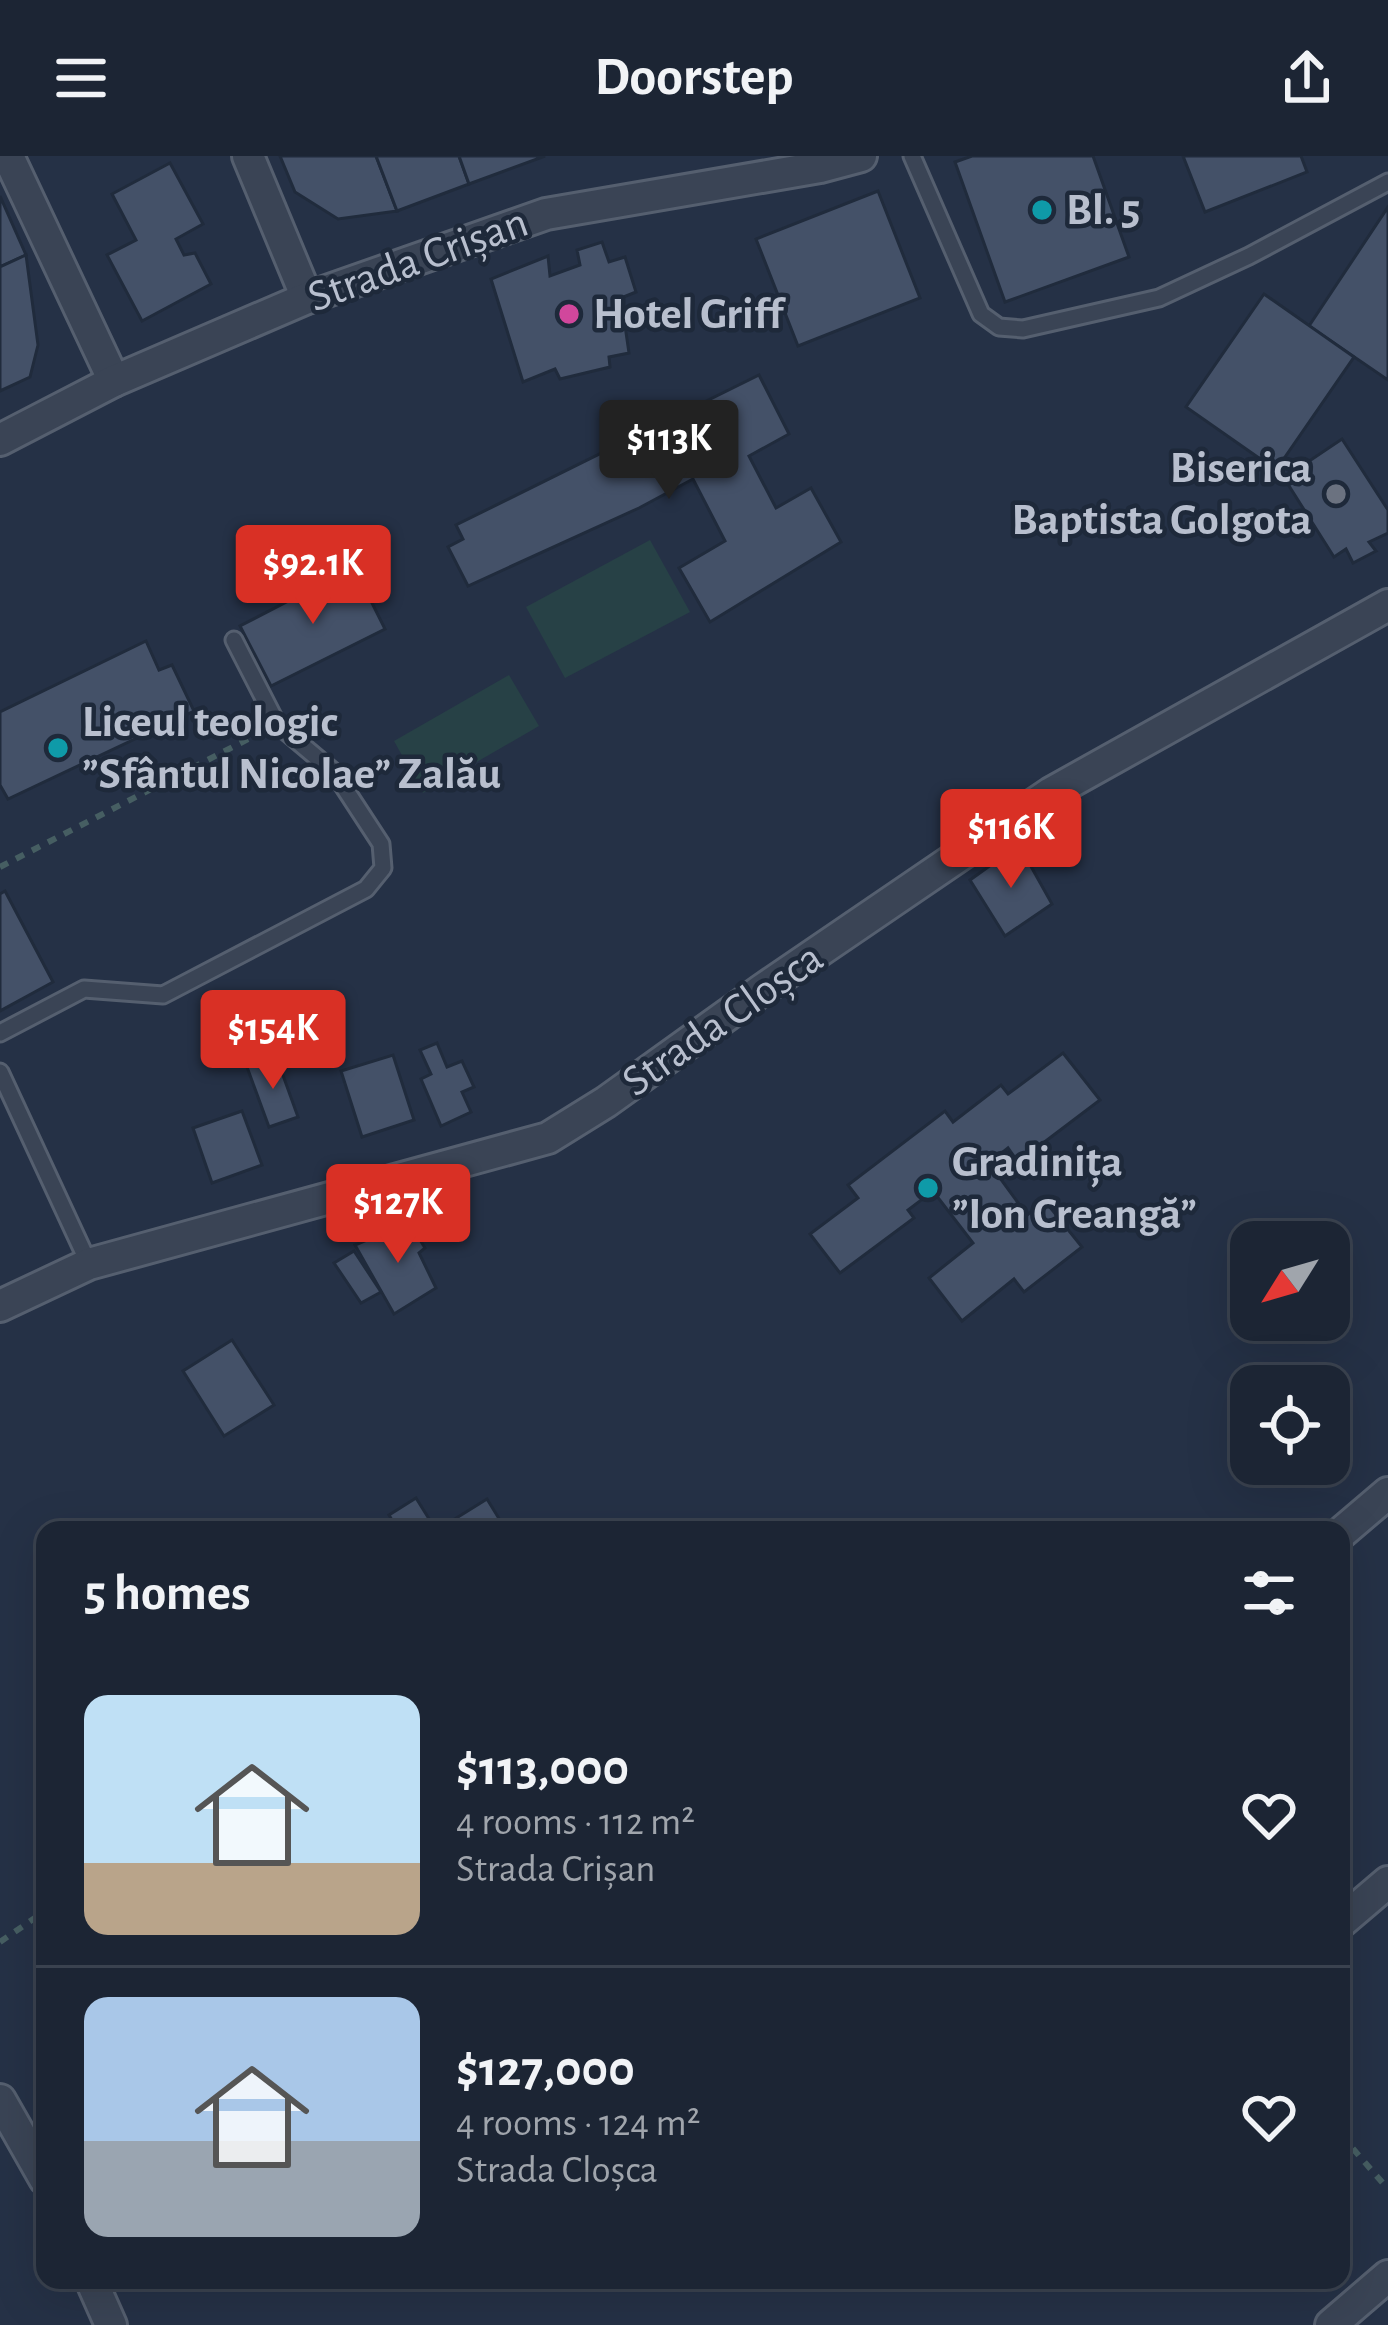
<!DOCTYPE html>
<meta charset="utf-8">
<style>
body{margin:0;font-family:"Alegreya Sans",sans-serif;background:#252d3c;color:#f1f3f6;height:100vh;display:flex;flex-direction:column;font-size:45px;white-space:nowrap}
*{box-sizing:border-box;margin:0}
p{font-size:39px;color:#a0a5ac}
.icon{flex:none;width:66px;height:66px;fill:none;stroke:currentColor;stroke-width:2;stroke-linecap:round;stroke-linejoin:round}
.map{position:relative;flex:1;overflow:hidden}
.drawer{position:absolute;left:36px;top:1365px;width:1314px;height:768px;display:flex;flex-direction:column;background:#1c2534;border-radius:24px;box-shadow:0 12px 48px #0002,0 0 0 3px #3a424f}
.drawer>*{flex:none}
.needle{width:78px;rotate:233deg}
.tools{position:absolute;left:1230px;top:1065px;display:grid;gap:24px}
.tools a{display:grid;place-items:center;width:120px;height:120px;border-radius:24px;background:#1c2534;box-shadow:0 12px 48px #0002,0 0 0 3px #3a424f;font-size:60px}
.price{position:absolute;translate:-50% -102px;padding:0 27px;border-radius:12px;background:#d93025;color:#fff;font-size:39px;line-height:78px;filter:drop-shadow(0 3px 6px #0008)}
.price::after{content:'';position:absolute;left:50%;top:72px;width:36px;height:27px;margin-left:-18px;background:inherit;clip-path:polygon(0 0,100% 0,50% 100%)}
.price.current{background:#222;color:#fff}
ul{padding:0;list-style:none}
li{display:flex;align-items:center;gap:36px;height:300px;padding:0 48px}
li+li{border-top:3px solid #3a424f}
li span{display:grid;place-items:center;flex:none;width:336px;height:240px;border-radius:24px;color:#555}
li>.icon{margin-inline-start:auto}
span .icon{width:144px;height:144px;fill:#fffc;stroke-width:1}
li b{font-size:51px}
h2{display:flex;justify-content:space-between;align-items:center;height:144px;padding:0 48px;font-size:51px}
header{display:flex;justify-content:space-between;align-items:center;height:156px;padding:0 48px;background:#1c2534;font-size:54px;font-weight:700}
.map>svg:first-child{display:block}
</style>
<header><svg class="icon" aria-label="menu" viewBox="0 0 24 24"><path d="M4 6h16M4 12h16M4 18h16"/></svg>Doorstep<svg class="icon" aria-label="share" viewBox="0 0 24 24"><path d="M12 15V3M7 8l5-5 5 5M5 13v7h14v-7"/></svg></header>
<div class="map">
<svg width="1388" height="2169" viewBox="0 0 1388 2169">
<rect width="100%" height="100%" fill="#253146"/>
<g fill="#274146">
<path d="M 650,384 L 690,456 L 565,522 L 526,451 Z"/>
<path d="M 509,519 L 539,570 L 423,637 L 394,585 Z"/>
</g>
<g fill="#445168" stroke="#202b3c" stroke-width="3">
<path d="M 280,0 L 376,0 L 397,55 L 338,63 L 295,36 Z"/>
<path d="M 376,0 L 459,0 L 469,28 L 397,55 Z"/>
<path d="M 459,0 L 545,0 L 469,28 Z"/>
<path d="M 972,0 L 1093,0 L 1129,101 L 1005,146 L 955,6 Z"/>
<path d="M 1183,0 L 1301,0 L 1307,16 L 1205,56 Z"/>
<path d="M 170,7 L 203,68 L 176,83 L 184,99 L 195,97 L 211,128 L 142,165 L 107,99 L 136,84 L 112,38 Z"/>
<path d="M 878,35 L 920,142 L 798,190 L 756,83 Z"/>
<path d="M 0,40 L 26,99 L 0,111 Z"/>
<path d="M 1388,51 L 1388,224 L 1309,170 Z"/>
<path d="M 602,86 L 609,106 L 625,101 L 636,136 L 621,142 L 629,197 L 609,201 L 610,211 L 560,223 L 555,213 L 523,226 L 491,123 L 548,100 L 550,120 L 580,109 L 577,94 Z"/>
<path d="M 26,99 L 38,189 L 30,221 L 0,235 L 0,111 Z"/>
<path d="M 1264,138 L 1354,201 L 1276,314 L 1186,251 Z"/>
<path d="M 759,219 L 789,278 L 749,300 L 776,352 L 811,332 L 841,386 L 710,466 L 679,412 L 725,385 L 693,323 L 639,352 L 468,430 L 448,391 L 463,383 L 456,369 Z"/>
<path d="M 1342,283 L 1388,354 L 1388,377 L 1369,386 L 1376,395 L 1353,407 L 1346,393 L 1334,401 L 1284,322 Z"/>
<path d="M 354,411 L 385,473 L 271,530 L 240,470 Z"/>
<path d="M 146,485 L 159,514 L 172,509 L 194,555 L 8,643 L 0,629 L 0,556 Z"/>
<path d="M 1019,689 L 1052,748 L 1005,780 L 970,724 Z"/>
<path d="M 5,735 L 53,826 L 0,855 L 0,738 Z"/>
<path d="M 437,887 L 447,911 L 462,905 L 474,931 L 462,936 L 471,956 L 441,970 L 421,923 L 431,918 L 420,894 Z"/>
<path d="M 1063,897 L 1100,944 L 1018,1006 L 1008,992 L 989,1007 L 1027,1059 L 1045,1045 L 1082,1091 L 1024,1136 L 1014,1123 L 962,1165 L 929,1122 L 973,1087 L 933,1035 L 908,1054 L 914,1062 L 840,1117 L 810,1078 L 858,1042 L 848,1029 L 945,955 L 953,966 L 1001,929 L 1008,938 Z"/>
<path d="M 393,899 L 414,964 L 362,981 L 341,915 Z"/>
<path d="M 276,900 L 298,961 L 269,971 L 247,911 Z"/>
<path d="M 242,955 L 262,1009 L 212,1027 L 193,972 Z"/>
<path d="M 409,1066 L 425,1092 L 419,1097 L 436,1132 L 394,1158 L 355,1089 Z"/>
<path d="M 354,1095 L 381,1136 L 361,1147 L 334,1107 Z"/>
<path d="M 232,1184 L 274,1249 L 224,1280 L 183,1215 Z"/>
<path d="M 416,1342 L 436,1374 L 398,1374 L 389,1359 Z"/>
<path d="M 487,1343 L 506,1374 L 437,1374 Z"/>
</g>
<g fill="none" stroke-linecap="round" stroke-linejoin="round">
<g stroke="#555f6f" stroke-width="21">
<g id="service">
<path d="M 912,0 L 981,158 L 999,171 L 1023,173 L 1159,142 L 1249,100 L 1388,26"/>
<path d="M 0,877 L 84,833 L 163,839 L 366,733 L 383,712 L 381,688 L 334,616 L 277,568 L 234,484"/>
<path d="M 0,916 L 89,1108"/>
</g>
</g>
<g stroke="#555f6f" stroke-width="36">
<g id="minor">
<path d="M 8,0 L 114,225"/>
<path d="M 248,0 L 307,142"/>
<path d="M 0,284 L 114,225 L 307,142 L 546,58 L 820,11 L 861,0"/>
<path d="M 0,1150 L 89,1108 L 548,982 L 606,946 L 762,834 L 1051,637 L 1388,449"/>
<path d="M 1341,1377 L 1388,1337"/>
<path d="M 1341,1766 L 1388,1726"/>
<path d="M 0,1944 L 45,2023"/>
<path d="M 91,2124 L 111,2169"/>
<path d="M 1331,2169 L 1388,2120"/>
</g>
</g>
<g stroke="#465e62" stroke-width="6" stroke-dasharray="9 9" stroke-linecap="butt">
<path d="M 0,711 L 258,578"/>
<path d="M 0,1786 L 45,1755"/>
<path d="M 1341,1979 L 1388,2033"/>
</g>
<use href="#service" stroke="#3a4455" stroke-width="15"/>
<use href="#minor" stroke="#3a4455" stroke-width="30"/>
</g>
<g fill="#0f9aa8" stroke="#1e293a" stroke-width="4.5">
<circle cx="1042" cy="54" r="12"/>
<circle cx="58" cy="592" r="12"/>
<circle cx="928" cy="1032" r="12"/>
</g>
<circle fill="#d1479c" stroke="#1e293a" stroke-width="4.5" cx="569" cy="158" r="12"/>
<circle fill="#6b7280" stroke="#1e293a" stroke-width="4.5" cx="1336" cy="338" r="12"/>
<g text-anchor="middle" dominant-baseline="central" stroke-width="9" stroke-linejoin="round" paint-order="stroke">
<g font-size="45" font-weight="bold" fill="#b8bfce" stroke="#1e293a" text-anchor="start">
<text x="1066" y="54">Bl. 5</text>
<text x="593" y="158">Hotel Griff</text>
<text x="1312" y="312" text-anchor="end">Biserica<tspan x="1312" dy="52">Baptista Golgota</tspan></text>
<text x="82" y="566">Liceul teologic<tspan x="82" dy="52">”Sfântul Nicolae” Zalău</tspan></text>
<text x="952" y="1006">Gradinița<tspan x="952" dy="52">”Ion Creangă”</tspan></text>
</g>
<g font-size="45" fill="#b8bfce" stroke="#1e293a">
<text transform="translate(418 104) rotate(-20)">Strada Crișan</text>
<text transform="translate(723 864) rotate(-35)">Strada Cloșca</text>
</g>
</g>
</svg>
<div class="tools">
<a><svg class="needle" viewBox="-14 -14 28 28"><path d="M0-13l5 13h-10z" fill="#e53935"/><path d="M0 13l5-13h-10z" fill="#a0a5ac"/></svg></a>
<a><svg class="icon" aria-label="locate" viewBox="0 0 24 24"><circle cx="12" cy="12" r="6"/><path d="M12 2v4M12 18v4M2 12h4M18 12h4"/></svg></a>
</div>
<b class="price current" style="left:669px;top:346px">$113K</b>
<b class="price" style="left:313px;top:471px">$92.1K</b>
<b class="price" style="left:1011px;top:735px">$116K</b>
<b class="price" style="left:273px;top:936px">$154K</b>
<b class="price" style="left:398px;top:1110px">$127K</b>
<section class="drawer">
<h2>5 homes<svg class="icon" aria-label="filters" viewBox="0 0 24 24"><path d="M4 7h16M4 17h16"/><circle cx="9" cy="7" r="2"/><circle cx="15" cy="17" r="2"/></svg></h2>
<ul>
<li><span style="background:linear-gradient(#bfe0f5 70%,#b9a48a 0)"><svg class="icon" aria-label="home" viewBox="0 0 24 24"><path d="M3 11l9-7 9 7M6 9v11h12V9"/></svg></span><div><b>$113,000</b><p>4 rooms · 112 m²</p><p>Strada Crișan</p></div><svg class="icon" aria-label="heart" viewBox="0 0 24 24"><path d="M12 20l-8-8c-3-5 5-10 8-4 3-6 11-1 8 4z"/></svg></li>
<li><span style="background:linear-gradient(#a9c7e8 60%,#9aa5b1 0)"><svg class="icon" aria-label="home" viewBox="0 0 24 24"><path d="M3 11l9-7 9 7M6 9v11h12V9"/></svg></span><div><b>$127,000</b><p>4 rooms · 124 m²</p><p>Strada Cloșca</p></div><svg class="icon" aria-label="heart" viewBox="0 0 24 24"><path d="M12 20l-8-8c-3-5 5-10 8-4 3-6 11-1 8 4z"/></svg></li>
</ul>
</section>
</div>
